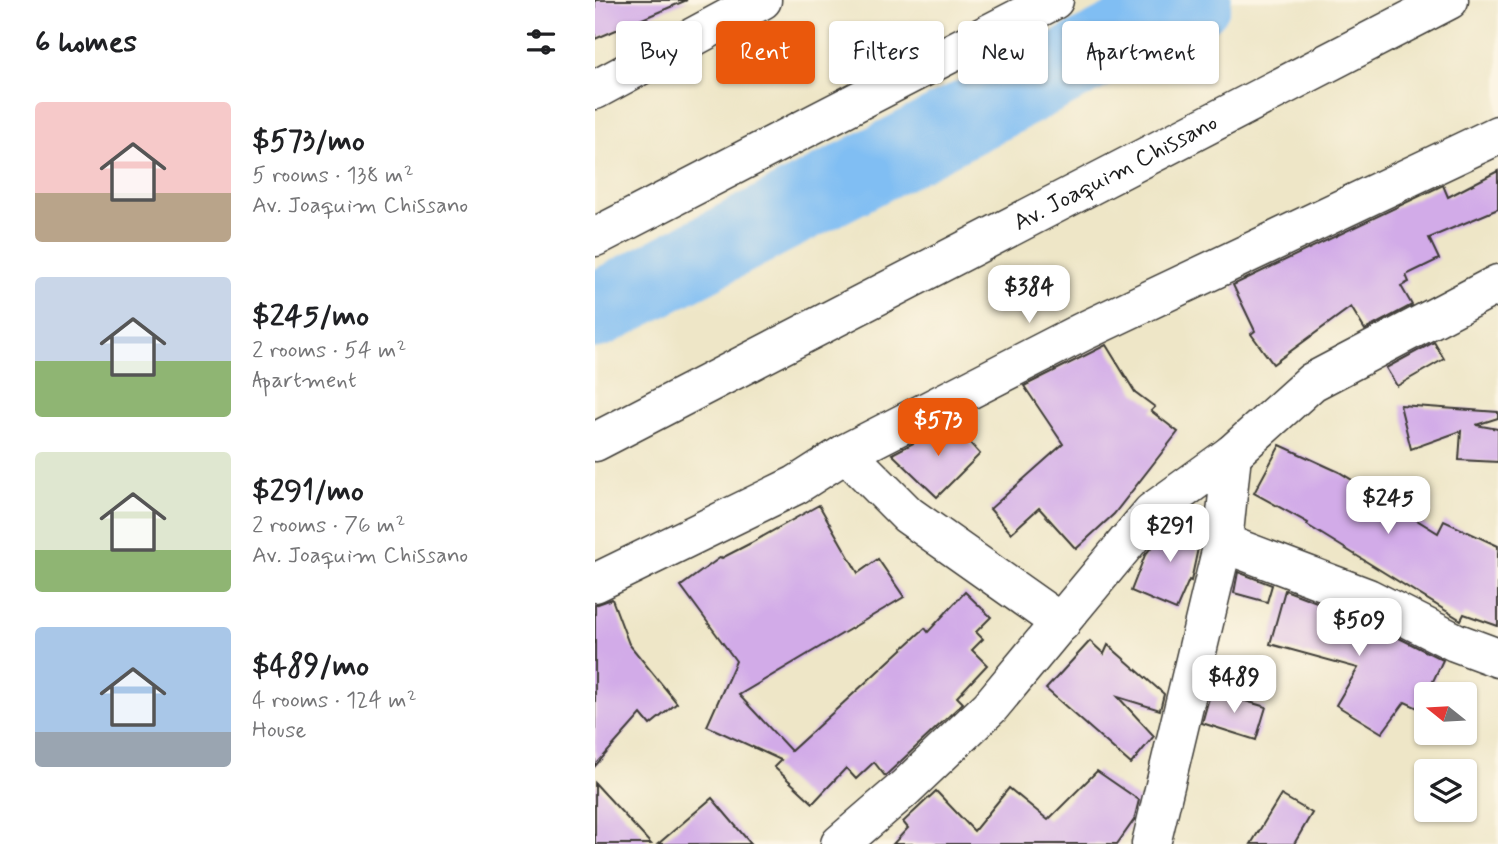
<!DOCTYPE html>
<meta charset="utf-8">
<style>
body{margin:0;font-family:Mynerve,sans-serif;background:#f2f2f2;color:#202124;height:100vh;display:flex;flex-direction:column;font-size:26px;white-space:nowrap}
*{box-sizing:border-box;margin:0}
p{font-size:23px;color:#757577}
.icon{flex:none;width:38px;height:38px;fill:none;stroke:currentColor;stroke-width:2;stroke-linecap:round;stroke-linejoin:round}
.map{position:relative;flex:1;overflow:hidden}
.sheet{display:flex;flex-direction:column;background:#fff;width:595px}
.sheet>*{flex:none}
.hud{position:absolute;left:21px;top:21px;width:665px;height:63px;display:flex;gap:14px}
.needle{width:46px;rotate:288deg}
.buttons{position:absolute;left:819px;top:682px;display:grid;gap:14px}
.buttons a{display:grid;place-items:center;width:63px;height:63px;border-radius:7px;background:#fff;box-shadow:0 2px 5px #0004;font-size:35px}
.price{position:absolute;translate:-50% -60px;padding:0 16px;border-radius:14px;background:#fff;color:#222;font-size:23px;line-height:46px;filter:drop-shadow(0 2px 4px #0008)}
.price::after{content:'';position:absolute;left:50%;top:42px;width:21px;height:16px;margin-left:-10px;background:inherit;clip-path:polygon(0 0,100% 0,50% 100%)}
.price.current{background:#ea580c;color:#fff}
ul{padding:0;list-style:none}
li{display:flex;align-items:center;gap:21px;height:175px;padding:0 35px}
li span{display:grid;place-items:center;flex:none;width:196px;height:140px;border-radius:7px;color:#555}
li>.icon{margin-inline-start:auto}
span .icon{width:84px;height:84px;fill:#fffc;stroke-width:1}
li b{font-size:30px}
h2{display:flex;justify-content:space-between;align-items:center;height:84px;padding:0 35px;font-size:30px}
.pill{padding:0 24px;border-radius:7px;background:#fff;box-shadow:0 2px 5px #0004;font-size:24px;line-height:63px}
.pill.current{background:#ea580c;color:#fff}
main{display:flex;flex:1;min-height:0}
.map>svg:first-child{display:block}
</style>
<main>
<section class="sheet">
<h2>6 homes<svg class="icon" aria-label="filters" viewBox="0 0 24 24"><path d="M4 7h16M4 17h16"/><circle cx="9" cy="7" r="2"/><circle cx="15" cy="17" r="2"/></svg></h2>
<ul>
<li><span style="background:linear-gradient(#f6c9c9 65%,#b9a48a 0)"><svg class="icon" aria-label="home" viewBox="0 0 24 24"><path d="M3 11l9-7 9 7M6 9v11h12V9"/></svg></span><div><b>$573/mo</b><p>5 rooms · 138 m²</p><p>Av. Joaquim Chissano</p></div></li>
<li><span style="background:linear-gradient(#c9d6e8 60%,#8fb573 0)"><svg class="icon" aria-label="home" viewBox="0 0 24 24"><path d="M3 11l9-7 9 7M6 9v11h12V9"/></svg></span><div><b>$245/mo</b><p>2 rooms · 54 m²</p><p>Apartment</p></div></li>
<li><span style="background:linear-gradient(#dfe7d0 70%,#8fb573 0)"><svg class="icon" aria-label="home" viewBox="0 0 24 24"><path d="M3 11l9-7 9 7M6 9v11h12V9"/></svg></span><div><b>$291/mo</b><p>2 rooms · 76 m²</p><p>Av. Joaquim Chissano</p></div></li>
<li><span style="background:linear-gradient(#a9c7e8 75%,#9aa5b1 0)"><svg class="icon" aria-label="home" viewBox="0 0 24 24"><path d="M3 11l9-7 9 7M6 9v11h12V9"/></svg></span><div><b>$489/mo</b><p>4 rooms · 124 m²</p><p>House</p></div></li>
</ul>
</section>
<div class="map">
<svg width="903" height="844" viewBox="0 0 903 844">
<rect width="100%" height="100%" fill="#fcf5e5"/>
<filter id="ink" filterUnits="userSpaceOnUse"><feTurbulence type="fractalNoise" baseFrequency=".0143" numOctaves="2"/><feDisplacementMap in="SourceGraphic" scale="14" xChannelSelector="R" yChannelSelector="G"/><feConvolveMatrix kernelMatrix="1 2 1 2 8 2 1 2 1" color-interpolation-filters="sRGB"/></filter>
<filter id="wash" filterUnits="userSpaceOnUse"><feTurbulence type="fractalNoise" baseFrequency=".00686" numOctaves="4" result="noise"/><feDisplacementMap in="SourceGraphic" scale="28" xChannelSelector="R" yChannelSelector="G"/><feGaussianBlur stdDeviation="1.57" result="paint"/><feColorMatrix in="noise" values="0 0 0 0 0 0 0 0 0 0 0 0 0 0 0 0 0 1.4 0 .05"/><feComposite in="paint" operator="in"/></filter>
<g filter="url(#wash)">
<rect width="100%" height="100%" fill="#eee6c7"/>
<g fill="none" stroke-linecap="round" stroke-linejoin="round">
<path stroke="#80bef3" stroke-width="75" d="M 0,311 L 599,0"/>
</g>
<g id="blocks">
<g fill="#d2abe8">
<path d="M 0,0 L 92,0 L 0,39 Z"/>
<path d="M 903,171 L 903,209 L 834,238 L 844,259 L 811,275 L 814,282 L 806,286 L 817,305 L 770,330 L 756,307 L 678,364 L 656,334 L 660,331 L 638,285 L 848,185 L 853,197 Z"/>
<path d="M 839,342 L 849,359 L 802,386 L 791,368 Z"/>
<path d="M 511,345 L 540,392 L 560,407 L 556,411 L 583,432 L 519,514 L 481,549 L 444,508 L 416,533 L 395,509 L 468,444 L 429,386 Z"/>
<path d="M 805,405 L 903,412 L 903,418 L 881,425 L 903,429 L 903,462 L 864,460 L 866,431 L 816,449 Z"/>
<path d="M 357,423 L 385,454 L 342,497 L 297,454 Z"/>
<path d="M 685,445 L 744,472 L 843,533 L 849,521 L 903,546 L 903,626 L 869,614 L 866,620 L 712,525 L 713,523 L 659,493 Z"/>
<path d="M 224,505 L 263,573 L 283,559 L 309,597 L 144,695 L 196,751 L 330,628 L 333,632 L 370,592 L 396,617 L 381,632 L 388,639 L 377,650 L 392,665 L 362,697 L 368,703 L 290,776 L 279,762 L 261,779 L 251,768 L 218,803 L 179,767 L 186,760 L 112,726 L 141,661 L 86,586 L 126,557 L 127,558 L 156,543 Z"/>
<path d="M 587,517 L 608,525 L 596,581 L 594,580 L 581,610 L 536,591 L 550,555 L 572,528 Z"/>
<path d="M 643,572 L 677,585 L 672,602 L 639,593 Z"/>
<path d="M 690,590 L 764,618 L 848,660 L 825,709 L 810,702 L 787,733 L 741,705 L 763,668 L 675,644 Z"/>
<path d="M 17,599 L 34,644 L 82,703 L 55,725 L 46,714 L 0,766 L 0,605 Z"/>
<path d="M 495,641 L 509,654 L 513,645 L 569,694 L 565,710 L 523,697 L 559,736 L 536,764 L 451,689 Z"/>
<path d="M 616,691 L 671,707 L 661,740 L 607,723 Z"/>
<path d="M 502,771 L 544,800 L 539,820 L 522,844 L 298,844 L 313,828 L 308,822 L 341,791 L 379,831 L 414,788 L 453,820 Z"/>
<path d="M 0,783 L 56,844 L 0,844 Z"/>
<path d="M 686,795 L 717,813 L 699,844 L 656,844 Z"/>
<path d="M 117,798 L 156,844 L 63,844 Z"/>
</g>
</g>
</g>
<g filter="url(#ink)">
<use href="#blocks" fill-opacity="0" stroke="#3c3a36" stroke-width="2"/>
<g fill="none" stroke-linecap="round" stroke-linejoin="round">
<g stroke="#3c3a36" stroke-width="41">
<g id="minor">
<path d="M 0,90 L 167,0"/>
<path d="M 251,453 L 313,515 L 466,623"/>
<path d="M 628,543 L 773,598 L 860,642 L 903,658"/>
<path d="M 0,583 L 201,485 L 251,453 L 487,332 L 903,135"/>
<path d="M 245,844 L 310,788 L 395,707 L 557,512 L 637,454 L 717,382 L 903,284"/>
<path d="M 556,844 L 628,543 L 637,454"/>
</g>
</g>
<g stroke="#3c3a36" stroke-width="41">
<g id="major">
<path d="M 0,237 L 459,0"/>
<path id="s1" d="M 0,442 L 854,0"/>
</g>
</g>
<use href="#minor" stroke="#fff" stroke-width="38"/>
<use href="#major" stroke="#fff" stroke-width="38"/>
</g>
</g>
<g text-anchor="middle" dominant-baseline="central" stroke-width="6" stroke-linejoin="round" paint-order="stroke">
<g font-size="24" fill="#1c1c1c" stroke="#fcf5e5">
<text stroke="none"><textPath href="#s1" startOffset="586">Av. Joaquim Chissano</textPath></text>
</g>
</g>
</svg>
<div class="buttons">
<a><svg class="needle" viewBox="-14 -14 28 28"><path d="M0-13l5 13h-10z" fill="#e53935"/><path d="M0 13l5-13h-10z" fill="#757577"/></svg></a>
<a><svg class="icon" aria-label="layers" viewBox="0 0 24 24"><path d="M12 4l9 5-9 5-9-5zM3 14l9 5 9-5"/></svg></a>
</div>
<b class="price" style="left:434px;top:325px">$384</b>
<b class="price current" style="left:343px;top:458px">$573</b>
<b class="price" style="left:793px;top:536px">$245</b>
<b class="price" style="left:575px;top:564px">$291</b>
<b class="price" style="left:764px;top:658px">$509</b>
<b class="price" style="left:639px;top:715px">$489</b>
<div class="hud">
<a class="pill">Buy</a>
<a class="pill current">Rent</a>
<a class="pill">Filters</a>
<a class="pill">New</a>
<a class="pill">Apartment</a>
</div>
</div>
</main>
